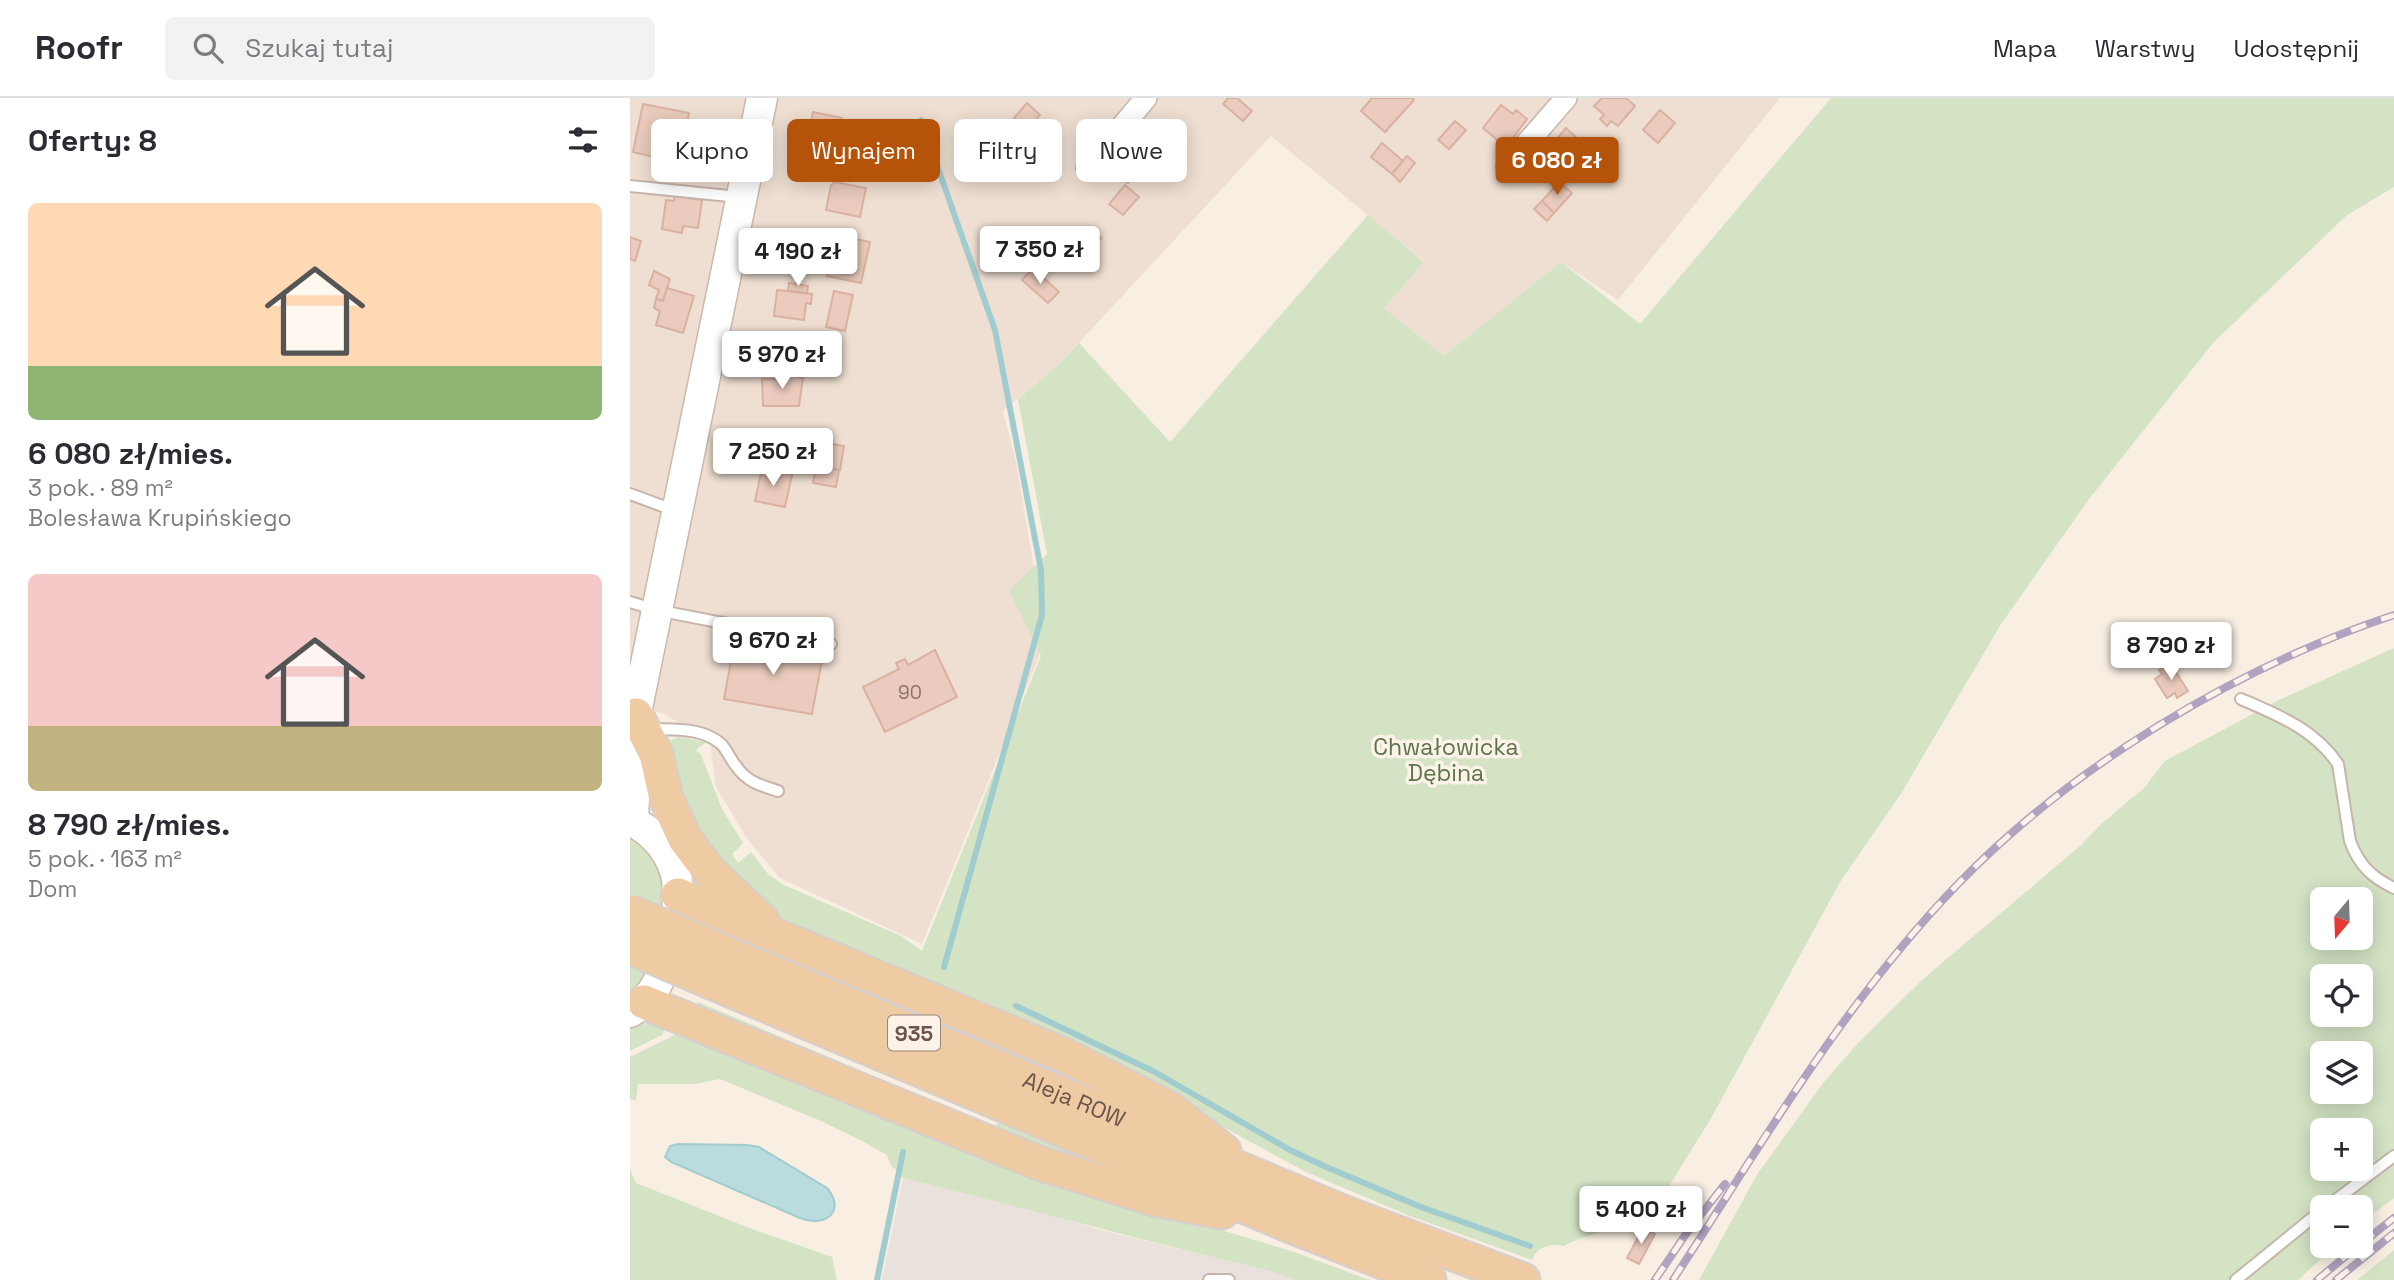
<!DOCTYPE html>
<html lang="pl">
<meta charset="utf-8">
<style>
body{margin:0;font-family:"Space Grotesk",sans-serif;background:#f2f2f3;color:#2b2b33;height:100vh;display:flex;flex-direction:column;font-size:26px;white-space:nowrap}
*{box-sizing:border-box;margin:0}
p{font-size:23px;color:#7c7c81}
.icon{flex:none;width:38px;height:38px;fill:none;stroke:currentColor;stroke-width:2;stroke-linecap:round;stroke-linejoin:round}
.map{position:relative;flex:1;overflow:hidden}
.panel{display:flex;flex-direction:column;background:#fff;width:630px}
.panel>*{flex:none}
.top-card{position:absolute;left:21px;top:21px;width:665px;height:63px;display:flex;gap:14px}
.needle{width:46px;rotate:199deg}
.controls{position:absolute;left:1680px;top:789px;display:grid;gap:14px}
.controls a{display:grid;place-items:center;width:63px;height:63px;border-radius:10px;background:#fff;box-shadow:0 4px 18px #0003;font-size:35px}
.price{position:absolute;translate:-50% -60px;padding:0 16px;border-radius:7px;background:#fff;color:#222;font-size:23px;line-height:46px;filter:drop-shadow(0 2px 4px #0008)}
.price::after{content:'';position:absolute;left:50%;top:42px;width:21px;height:16px;margin-left:-10px;background:inherit;clip-path:polygon(0 0,100% 0,50% 100%)}
.price.active{background:#b45309;color:#fff}
ul{padding:0;list-style:none}
li{display:grid;align-content:center;gap:14px;height:371px;padding:0 28px}
li span{display:grid;place-items:center;height:217px;border-radius:10px;color:#555}
li>.icon{margin-inline-start:auto}
span .icon{width:126px;height:126px;fill:#fffc;stroke-width:1}
li b{font-size:30px}
h2{display:flex;justify-content:space-between;align-items:center;height:84px;padding:0 28px;font-size:30px}
.pill{padding:0 24px;border-radius:10px;background:#fff;box-shadow:0 4px 18px #0003;font-size:24px;line-height:63px}
.pill.active{background:#b45309;color:#fff}
header{display:flex;align-items:center;gap:42px;box-sizing:border-box;height:98px;padding:0 35px;background:#fff;border-bottom:2px solid #e1e1e2}
header strong{font-size:33px}
nav{display:flex;gap:38px;margin-inline-start:auto;font-size:24px}
.search{width:490px;height:63px;background:#f2f2f3;display:flex;align-items:center;gap:18px;box-sizing:border-box;padding:0 24px;border-radius:10px;color:#7c7c81;font-size:26px}
main{display:flex;flex:1;min-height:0}
.map>svg:first-child{display:block}
</style>
<header>
<strong>Roofr</strong>
<div class="search"><svg class="icon" aria-label="search" viewBox="0 0 24 24"><circle cx="10" cy="10" r="6"/><path d="M15 15l6 6"/></svg>Szukaj tutaj</div>
<nav><a>Mapa</a><a>Warstwy</a><a>Udostępnij</a></nav>
</header>
<main>
<section class="panel">
<h2>Oferty: 8<svg class="icon" aria-label="filters" viewBox="0 0 24 24"><path d="M4 7h16M4 17h16"/><circle cx="9" cy="7" r="2"/><circle cx="15" cy="17" r="2"/></svg></h2>
<ul>
<li><span style="background:linear-gradient(#ffd9b3 75%,#8fb573 0)"><svg class="icon" aria-label="home" viewBox="0 0 24 24"><path d="M3 11l9-7 9 7M6 9v11h12V9"/></svg></span><div><b>6 080 zł/mies.</b><p>3 pok. · 89 m²</p><p>Bolesława Krupińskiego</p></div></li>
<li><span style="background:linear-gradient(#f6c9c9 70%,#c2b280 0)"><svg class="icon" aria-label="home" viewBox="0 0 24 24"><path d="M3 11l9-7 9 7M6 9v11h12V9"/></svg></span><div><b>8 790 zł/mies.</b><p>5 pok. · 163 m²</p><p>Dom</p></div></li>
</ul>
</section>
<div class="map">
<svg width="1764" height="1182" viewBox="0 0 1764 1182">
<rect width="100%" height="100%" fill="#f8eee2"/>
<path fill="#efdfd2" d="M 0,0 L 1150,0 L 988,202 L 931,164 L 814,258 L 754,210 L 794,163 L 641,38 L 430,265 L 373,313 L 386,364 L 416,541 L 292,846 L 150,780 L 118,742 L 86,689 L 80,645 L 34,616 L 0,604 Z"/>
<path fill="#e8e1dc" d="M 273,1080 L 400,1111 L 474,1133 L 640,1173 L 666,1182 L 252,1182 Z"/>
<g fill="#d3e3c3" fill-rule="evenodd">
<path d="M 1201,0 L 1764,0 L 1764,89 L 1717,117 L 1583,245 L 1459,401 L 1371,526 L 1272,694 L 1210,784 L 1080,1022 L 1013,1130 C 997,1125 947,1139 934,1148 C 921,1145 906,1149 902,1162 L 780,1118 L 676,1074 L 536,998 L 295,882 L 171,830 L 133,811 L 95,771 L 58,718 L 37,644 L 48,639 L 76,644 L 66,652 L 71,657 L 92,711 L 113,745 L 102,756 L 108,765 L 121,754 L 138,776 L 154,787 L 271,838 L 292,853 L 411,558 L 379,492 L 417,456 L 388,301 L 430,265 L 449,245 L 540,344 L 738,117 L 794,164 L 754,210 L 814,258 L 931,164 L 1010,226 Z"/>
<path d="M 1764,550 L 1764,1100 L 1731,1125 L 1731,1110 L 1692,1110 L 1692,1148 L 1705,1148 L 1668,1182 L 1069,1182 L 1128,1075 L 1194,984 L 1228,945 L 1292,882 L 1450,748 L 1471,726 L 1514,690 L 1535,663 L 1649,602 ZM 1692,802 L 1731,802 L 1731,840 L 1692,840 ZM 1692,878 L 1731,878 L 1731,917 L 1692,917 ZM 1692,956 L 1731,956 L 1731,994 L 1692,994 ZM 1692,1032 L 1731,1032 L 1731,1071 L 1692,1071 Z"/>
<path d="M 0,736 L 28,765 L 35,796 L 19,875 L 0,898 Z"/>
<path d="M 68,904 L 365,1029 L 368,1025 L 528,1091 L 528,1094 L 64,914 Z"/>
<path d="M 11,920 L 37,923 L 32,937 L 0,953 L 0,924 Z"/>
<path d="M 53,933 L 565,1124 L 661,1153 L 740,1182 L 666,1182 L 640,1173 C 517,1144 396,1110 273,1080 L 261,1067 L 257,1057 L 232,1043 L 191,1023 L 90,981 L 65,986 L 8,986 L 6,1002 L 0,1001 L 0,959 Z"/>
<path d="M 0,1071 L 6,1085 L 119,1130 L 202,1159 L 207,1182 L 0,1182 Z"/>
<path d="M 1764,1152 L 1764,1182 L 1727,1182 Z"/>
</g>
<path fill="#badcde" stroke="#a1cccf" stroke-width="2" d="M 48,1046 L 117,1047 L 129,1049 L 197,1090 C 217,1114 194,1130 170,1120 L 41,1064 L 35,1059 L 40,1048 Z"/>
<g fill="none" stroke-linecap="round" stroke-linejoin="round">
<g stroke="#a1cccf" stroke-width="6">
<path d="M 291,22 L 365,232 L 411,472 L 412,517 L 314,869"/>
<path d="M 386,908 L 523,973 L 660,1052 L 694,1068 L 791,1109 L 900,1148"/>
<path d="M 247,1182 L 273,1054"/>
</g>
</g>
<g fill="#eacbbd" stroke="#dab1a0" stroke-width="2">
<path d="M 598,0 L 607,0 L 622,13 L 613,23 L 593,6 Z"/>
<path d="M 742,0 L 782,0 L 784,2 L 755,34 L 731,13 Z"/>
<path d="M 972,0 L 996,0 L 1005,8 L 988,28 L 981,23 L 977,28 L 970,21 L 974,17 L 964,8 Z"/>
<path d="M 397,5 L 410,17 L 397,32 L 384,20 Z"/>
<path d="M 13,6 L 59,15 L 48,65 L 3,54 Z"/>
<path d="M 871,7 L 883,16 L 886,12 L 897,21 L 876,49 L 853,30 Z"/>
<path d="M 1030,12 L 1045,25 L 1028,45 L 1013,32 Z"/>
<path d="M 183,14 L 212,20 L 206,50 L 195,48 L 196,43 L 177,40 Z"/>
<path d="M 825,23 L 836,32 L 819,51 L 808,42 Z"/>
<path d="M 510,28 L 530,43 L 516,62 L 492,44 L 498,37 L 502,39 Z"/>
<path d="M 936,30 L 960,52 L 943,71 L 919,50 Z"/>
<path d="M 259,41 L 283,46 L 277,78 L 241,72 L 244,57 L 255,59 Z"/>
<path d="M 752,45 L 773,63 L 762,76 L 741,59 Z"/>
<path d="M 496,47 L 516,62 L 498,85 L 478,70 L 485,62 L 481,60 L 484,56 L 488,58 Z"/>
<path d="M 222,56 L 243,60 L 241,72 L 220,68 Z"/>
<path d="M 777,58 L 785,65 L 770,84 L 762,76 Z"/>
<path d="M 205,84 L 236,90 L 230,119 L 196,112 L 201,87 Z"/>
<path d="M 929,84 L 942,95 L 924,115 L 912,103 Z"/>
<path d="M 495,87 L 509,99 L 493,117 L 479,106 Z"/>
<path d="M 45,97 L 72,102 L 68,130 L 53,128 L 52,135 L 32,131 L 36,102 L 44,103 Z"/>
<path d="M 912,103 L 924,115 L 917,123 L 904,111 Z"/>
<path d="M 463,133 L 471,140 L 444,173 L 431,162 L 442,150 L 446,154 Z"/>
<path d="M 205,137 L 240,144 L 231,185 L 197,178 Z"/>
<path d="M 0,139 L 11,143 L 5,163 L 0,161 Z"/>
<path d="M 403,170 L 429,194 L 418,205 L 392,182 Z"/>
<path d="M 24,173 L 40,181 L 33,203 L 26,201 L 29,192 L 19,187 Z"/>
<path d="M 159,185 L 178,188 L 177,195 L 158,193 Z"/>
<path d="M 37,190 L 64,198 L 53,235 L 26,227 L 30,213 L 24,210 L 26,201 L 33,203 Z"/>
<path d="M 147,192 L 182,196 L 181,206 L 176,205 L 174,222 L 144,218 Z"/>
<path d="M 204,193 L 223,197 L 215,233 L 196,229 Z"/>
<path d="M 142,237 L 177,244 L 172,268 L 137,261 Z"/>
<path d="M 150,264 L 172,268 L 169,278 L 147,273 Z"/>
<path d="M 147,274 L 173,280 L 169,308 L 133,308 L 132,281 L 147,281 Z"/>
<path d="M 190,344 L 214,348 L 210,372 L 186,367 Z"/>
<path d="M 114,353 L 135,359 L 131,374 L 110,369 Z"/>
<path d="M 186,368 L 209,372 L 206,389 L 183,385 Z"/>
<path d="M 132,370 L 162,377 L 155,409 L 125,403 Z"/>
<path d="M 105,541 L 193,557 L 182,616 L 94,601 Z"/>
<path d="M 305,552 L 327,599 L 255,634 L 233,589 L 269,571 L 266,565 L 275,561 L 278,567 Z"/>
<path d="M 1540,565 L 1558,593 L 1547,600 L 1545,595 L 1537,600 L 1525,581 L 1532,576 L 1529,572 Z"/>
<path d="M 1013,1130 L 1025,1136 L 1009,1166 L 997,1160 Z"/>
</g>
<g fill="none" stroke-linecap="round" stroke-linejoin="round">
<g stroke="#c7b5ab" stroke-width="14">
<g id="lane">
<path d="M 0,88 L 109,99"/>
<path d="M 0,396 L 46,413"/>
<path d="M 0,504 L 26,512 L 201,546"/>
<path d="M 1611,601 C 1648,617 1684,631 1708,666 L 1720,743 C 1729,767 1741,779 1764,790"/>
<path d="M 20,631 C 44,632 70,629 90,645 C 97,651 100,661 106,668 C 117,684 130,687 148,693"/>
<path d="M 1695,1110 L 1764,1058"/>
<path d="M 579,1182 L 599,1182"/>
<path d="M 1606,1182 L 1692,1112"/>
</g>
</g>
<g stroke="#c7b5ab" stroke-width="24">
<g id="street">
<path d="M 877,68 L 936,0"/>
<path d="M 457,70 L 516,0"/>
</g>
</g>
<g stroke="#ccb7ab" stroke-width="33">
<g id="secondary">
<path d="M 1,642 L 5,670 L 3,723"/>
<path d="M 0,644 L 132,0"/>
<path d="M 0,722 C 21,732 38,750 45,773 C 54,804 40,870 20,897 C 15,904 8,909 0,914"/>
</g>
</g>
<g stroke="#d6cfcd" stroke-width="37">
<g id="primary">
<path d="M 6,617 L 26,656 L 36,700 L 55,741 L 80,774 L 133,824"/>
<path d="M 48,797 L 434,957 L 540,1011 L 594,1053"/>
<path id="s1" d="M 91,853 L 715,1115 L 893,1182"/>
<path d="M 81,884 L 661,1128 L 799,1182"/>
<path d="M 14,904 L 406,1064 L 525,1101 L 592,1114"/>
</g>
</g>
<use href="#lane" stroke="#fff" stroke-width="10"/>
<use href="#street" stroke="#fff" stroke-width="21"/>
<use href="#secondary" stroke="#fff" stroke-width="30"/>
<use href="#primary" stroke="#efcba3" stroke-width="33"/>
<g stroke="#b0a3bf" stroke-width="8">
<g id="rail">
<path d="M 1731,1146 L 1764,1120"/>
<path d="M 1025,1182 L 1058,1133 L 1095,1086"/>
<path d="M 1043,1182 C 1131,1047 1214,904 1327,787 C 1442,668 1607,569 1764,517"/>
<path d="M 1687,1182 L 1728,1148"/>
<path d="M 1706,1182 L 1764,1135"/>
</g>
</g>
<use href="#rail" stroke="#fcf2e7" stroke-width="5" stroke-dasharray="16" stroke-linecap="butt"/>
<g stroke="#d6cfcd" stroke-width="37" stroke-linecap="butt">
<g id="primary-bridge">
<path d="M 0,814 L 91,853"/>
<path d="M 0,849 L 81,884"/>
</g>
</g>
<use href="#primary-bridge" stroke="#efcba3" stroke-width="33"/>
</g>
<g text-anchor="middle" dominant-baseline="central" stroke-width="7" stroke-linejoin="round" paint-order="stroke">
<g font-size="19" fill="#8c7268">
<text x="280" y="594">90</text>
</g>
<rect fill="#fcf2e7" stroke="#97847a" stroke-width="2" x="258" y="917.5" width="52" height="35" rx="5"/>
<g font-size="21" font-weight="bold" fill="#6c554c">
<text x="284" y="935">935</text>
</g>
<g font-size="23" fill="#5a7649" stroke="#fcf2e7">
<text x="816" y="649">Chwałowicka<tspan x="816" dy="26">Dębina</tspan></text>
</g>
<g font-size="23" fill="#6c554c" stroke="#fcf2e7">
<text stroke="none"><textPath href="#s1" startOffset="383">Aleja ROW</textPath></text>
</g>
</g>
</svg>
<div class="controls">
<a><svg class="needle" viewBox="-14 -14 28 28"><path d="M0-13l5 13h-10z" fill="#e53935"/><path d="M0 13l5-13h-10z" fill="#7c7c81"/></svg></a>
<a><svg class="icon" aria-label="locate" viewBox="0 0 24 24"><circle cx="12" cy="12" r="6"/><path d="M12 2v4M12 18v4M2 12h4M18 12h4"/></svg></a>
<a><svg class="icon" aria-label="layers" viewBox="0 0 24 24"><path d="M12 4l9 5-9 5-9-5zM3 14l9 5 9-5"/></svg></a>
<a>+</a>
<a>−</a>
</div>
<b class="price active" style="left:927px;top:99px">6 080 zł</b>
<b class="price" style="left:410px;top:188px">7 350 zł</b>
<b class="price" style="left:168px;top:190px">4 190 zł</b>
<b class="price" style="left:152px;top:293px">5 970 zł</b>
<b class="price" style="left:143px;top:390px">7 250 zł</b>
<b class="price" style="left:143px;top:579px">9 670 zł</b>
<b class="price" style="left:1541px;top:584px">8 790 zł</b>
<b class="price" style="left:1011px;top:1148px">5 400 zł</b>
<div class="top-card">
<a class="pill">Kupno</a>
<a class="pill active">Wynajem</a>
<a class="pill">Filtry</a>
<a class="pill">Nowe</a>
</div>
</div>
</main>
